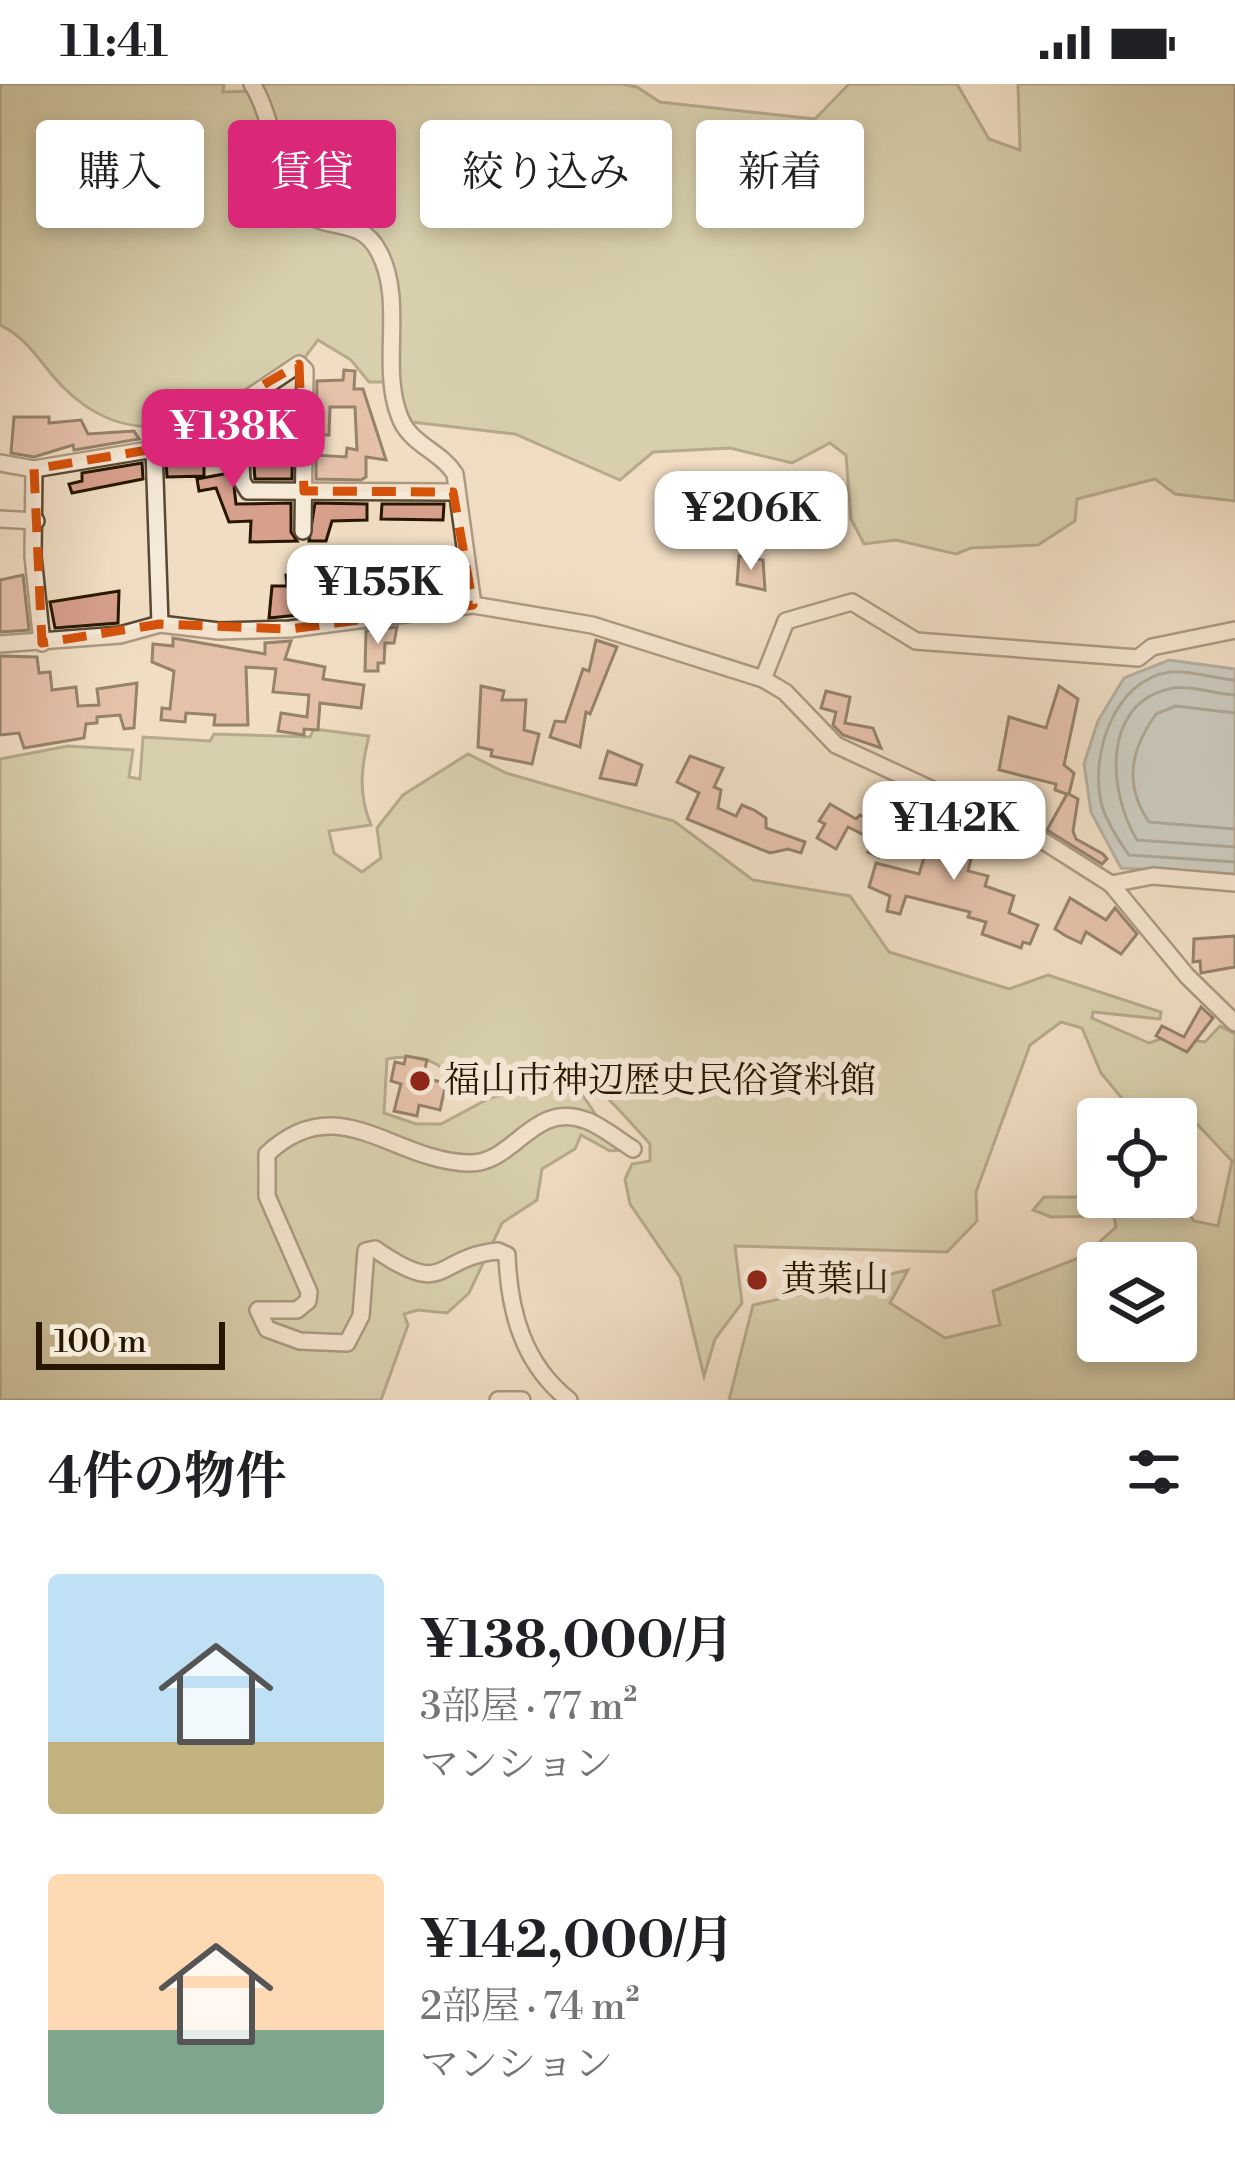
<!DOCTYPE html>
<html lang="ja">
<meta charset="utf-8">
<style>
body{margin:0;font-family:"Libre Bodoni","Noto Serif JP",serif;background:#f2f2f2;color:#202124;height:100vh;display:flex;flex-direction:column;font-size:45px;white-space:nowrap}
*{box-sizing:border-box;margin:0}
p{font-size:39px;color:#757577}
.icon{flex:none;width:66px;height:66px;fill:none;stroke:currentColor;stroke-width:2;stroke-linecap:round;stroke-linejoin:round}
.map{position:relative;height:1316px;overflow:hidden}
.sheet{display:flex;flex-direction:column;background:#fff;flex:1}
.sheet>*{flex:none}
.banner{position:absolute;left:36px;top:36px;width:1164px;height:108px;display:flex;gap:24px}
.controls{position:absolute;left:1077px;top:1014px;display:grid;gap:24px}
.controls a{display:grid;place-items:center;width:120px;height:120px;border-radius:12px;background:#fff;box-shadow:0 6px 18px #0003;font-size:60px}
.scale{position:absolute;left:36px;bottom:30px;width:189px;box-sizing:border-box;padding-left:12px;border:6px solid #271701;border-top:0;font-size:33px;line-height:42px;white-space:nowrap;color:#271701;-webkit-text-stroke:9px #f5e9d8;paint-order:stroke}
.price{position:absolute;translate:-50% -102px;padding:0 27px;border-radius:24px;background:#fff;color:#222;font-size:39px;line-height:78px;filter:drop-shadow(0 3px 6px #0008)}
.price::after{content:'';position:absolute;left:50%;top:72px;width:36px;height:27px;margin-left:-18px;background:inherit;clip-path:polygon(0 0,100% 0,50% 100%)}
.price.current{background:#db2777;color:#fff}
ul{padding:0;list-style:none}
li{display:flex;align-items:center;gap:36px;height:300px;padding:0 48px}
li span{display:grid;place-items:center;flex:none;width:336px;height:240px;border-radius:12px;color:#555}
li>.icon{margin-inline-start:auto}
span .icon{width:144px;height:144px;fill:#fffc;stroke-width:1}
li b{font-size:51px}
h2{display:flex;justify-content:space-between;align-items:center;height:144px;padding:0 48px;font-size:51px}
.pill{padding:0 42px;border-radius:12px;background:#fff;box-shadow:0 6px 18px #0003;font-size:42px;line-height:108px}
.pill.current{background:#db2777;color:#fff}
.status{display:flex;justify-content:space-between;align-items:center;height:84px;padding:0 60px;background:#fff;direction:ltr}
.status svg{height:33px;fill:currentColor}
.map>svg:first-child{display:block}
</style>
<div class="status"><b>11:41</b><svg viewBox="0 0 49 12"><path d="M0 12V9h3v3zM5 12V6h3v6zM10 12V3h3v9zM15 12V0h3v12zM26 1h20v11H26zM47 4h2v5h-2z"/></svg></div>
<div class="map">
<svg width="1235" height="1316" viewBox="0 0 1235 1316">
<rect width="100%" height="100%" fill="#f0ddc3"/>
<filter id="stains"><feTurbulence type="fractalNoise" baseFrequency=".00167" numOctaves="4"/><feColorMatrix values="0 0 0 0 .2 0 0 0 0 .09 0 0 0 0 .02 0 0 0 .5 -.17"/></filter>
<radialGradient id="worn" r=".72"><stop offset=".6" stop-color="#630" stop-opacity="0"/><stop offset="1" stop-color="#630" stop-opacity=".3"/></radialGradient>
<g fill="#bac093" stroke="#706c4a" stroke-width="3" fill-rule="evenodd">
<path d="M 0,0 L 224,0 L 223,8 L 253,7 L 299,128 L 363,150 L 385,190 L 391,298 L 369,298 L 351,276 L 318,256 L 305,273 C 226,319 148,385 65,305 C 43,284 29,254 0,241 Z"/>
<path d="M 259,0 L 621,0 L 637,3 L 660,18 L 815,35 L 849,0 L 957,0 L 989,55 L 1020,66 L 1018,0 L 1235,0 L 1235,417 L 1175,410 L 1155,395 L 1077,415 L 1075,437 L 1038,461 L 971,464 L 956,470 L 896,456 L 864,460 L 851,435 L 846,371 L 830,359 L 792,379 L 730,364 L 653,368 L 620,396 L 515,350 L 412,338 L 402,320 L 385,168 C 357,152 313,137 296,110 C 276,79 277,33 259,0 Z"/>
<path d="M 314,645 L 369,652 C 361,684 358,710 371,741 L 329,747 L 334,769 L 362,788 L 381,774 L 377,744 L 403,711 L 468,670 L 506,689 L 674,737 L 753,796 L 850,812 L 889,868 L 1009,905 L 1048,891 L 1161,928 L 1160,935 L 1093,928 L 1092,934 L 1149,959 L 1167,953 L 1205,958 L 1220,942 L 1235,950 L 1235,1316 L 729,1316 L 753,1221 L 908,1186 L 890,1219 L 945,1254 L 1000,1241 L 993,1207 L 1084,1172 L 1116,1143 L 1114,1132 L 1051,1133 L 1033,1126 L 1044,1113 L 1176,1113 L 1194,1137 L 1218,1142 L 1232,1077 L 1196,1039 L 1125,1018 L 1101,989 L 1082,944 L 1061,938 L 1030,961 L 976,1108 L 977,1137 L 947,1168 L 735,1162 L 742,1219 L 715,1255 L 704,1292 L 680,1193 L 630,1120 L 625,1095 L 632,1080 L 650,1077 L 650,1060 C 578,979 570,970 466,1011 C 447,979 423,968 387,975 L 384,1029 L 416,1040 L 441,1040 L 490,1014 L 544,999 L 580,1007 L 619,1066 L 610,1067 L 581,1051 L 575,1065 L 542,1085 L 537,1116 L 502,1139 L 469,1209 L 447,1229 L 418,1226 L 404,1230 L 408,1241 L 381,1316 L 0,1316 L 0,675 L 68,662 L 133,666 L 129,693 L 140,695 L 143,653 L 210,657 L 214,650 L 310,653 ZM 1098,1179 L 1176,1179 L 1176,1257 L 1098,1257 Z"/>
</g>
<path fill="#a0b9bf" stroke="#707873" stroke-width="3" d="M 1169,576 L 1235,585 L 1235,790 L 1121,784 L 1091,728 L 1084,680 L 1098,637 L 1124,594 Z"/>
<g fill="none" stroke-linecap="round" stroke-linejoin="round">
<g stroke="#646860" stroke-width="3">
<path d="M 1235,596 C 1215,595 1190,586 1170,588 C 1113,596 1089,673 1102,722 C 1107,738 1119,757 1129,771 L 1235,778"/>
<path d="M 1235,611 C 1215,610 1188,600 1169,605 C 1100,621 1109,710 1137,756 L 1235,763"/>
<path d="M 1235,629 L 1176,622 L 1156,630 C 1131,665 1123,700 1149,738 L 1235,745"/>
</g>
</g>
<g fill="#d7a08d" stroke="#271701" stroke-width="3">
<path d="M 344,286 L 355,287 L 354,305 L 363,305 L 386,376 L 366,373 L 366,393 L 361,396 L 316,395 L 316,371 L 346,373 L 347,364 L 357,366 L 355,323 L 330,323 L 329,351 L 316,351 L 317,297 L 343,296 Z"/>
<path d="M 280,307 L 293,309 L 292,395 L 255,395 L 250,327 Z"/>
<path d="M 14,333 L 49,333 L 49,339 L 81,336 L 88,350 L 134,347 L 139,355 L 74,366 L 73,361 L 34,373 L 11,369 Z"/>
<path d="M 208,350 L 228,350 L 236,420 L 291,419 L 291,448 L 297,457 L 250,458 L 251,437 L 229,438 L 216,404 L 199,407 L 197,395 L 224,390 L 224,367 L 204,366 L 204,392 L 167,393 L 166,375 L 180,375 L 180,365 Z"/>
<path d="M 142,379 L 143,395 L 72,409 L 69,400 L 82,397 L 82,389 Z"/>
<path d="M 315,419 L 367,420 L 367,436 L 332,437 L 326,457 L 309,457 Z"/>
<path d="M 382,420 L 444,420 L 443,436 L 381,435 Z"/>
<path d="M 739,472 L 763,476 L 765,506 L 737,500 Z"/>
<path d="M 322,487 L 327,528 L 269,534 L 272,502 L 287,502 L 286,491 Z"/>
<path d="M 23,491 L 29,546 L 0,548 L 0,496 Z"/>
<path d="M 119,507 L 118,539 L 55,544 L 50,518 Z"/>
<path d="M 397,543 L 394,559 L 385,559 L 384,579 L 378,579 L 378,587 L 365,587 L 366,547 Z"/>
<path d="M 173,554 L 265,570 L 265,559 L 291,557 L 285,575 L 325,583 L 323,595 L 364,601 L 361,624 L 320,619 L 318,646 L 304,645 L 304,651 L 278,647 L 281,629 L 307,633 L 309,611 L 273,608 L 276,585 L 246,583 L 248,641 L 214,641 L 215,631 L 186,629 L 185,638 L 161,636 L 162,624 L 170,625 L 174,587 L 152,578 L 153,560 L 173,562 Z"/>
<path d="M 596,556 L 617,563 L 590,630 L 586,628 L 580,663 L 550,653 L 555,637 L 565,638 L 583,585 L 589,587 Z"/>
<path d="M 0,572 L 37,573 L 39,589 L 50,588 L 52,606 L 76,603 L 78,622 L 99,621 L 97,605 L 137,599 L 134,644 L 124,645 L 120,631 L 97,633 L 97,639 L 86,640 L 84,654 L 24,664 L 19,649 L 0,651 Z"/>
<path d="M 481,602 L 504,607 L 502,616 L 526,616 L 524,646 L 539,650 L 532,680 L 491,672 L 492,666 L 478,663 Z"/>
<path d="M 1059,602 L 1078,615 L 1064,681 L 1074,689 L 1069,710 L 1078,715 L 1073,747 L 1076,755 L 1103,770 L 1107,775 L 1102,780 L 1047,746 L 1067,710 L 1055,706 L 1056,700 L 999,686 L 1009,633 L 1046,644 Z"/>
<path d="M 826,607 L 850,613 L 845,639 L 873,644 L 881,664 L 843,651 L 833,641 L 836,628 L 821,624 Z"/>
<path d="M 608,667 L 642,681 L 636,701 L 600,694 Z"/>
<path d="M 690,672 L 723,684 L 714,703 L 721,706 L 718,724 L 736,732 L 742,721 L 754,726 L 766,734 L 766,744 L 805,758 L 801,769 L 788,765 L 770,769 L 687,735 L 699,709 L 677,698 Z"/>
<path d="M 990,703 L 1036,712 L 1031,731 L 993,720 Z"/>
<path d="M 830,720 L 856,735 L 860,731 L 881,741 L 884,734 L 895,740 L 879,773 L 868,768 L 874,756 L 848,743 L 836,765 L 817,754 L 825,740 L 819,737 Z"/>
<path d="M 926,724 L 979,743 L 968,787 L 988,792 L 985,802 L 1014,812 L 1009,829 L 1038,841 L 1030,860 L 1023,858 L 1021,864 L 982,850 L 986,838 L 968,833 L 970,828 L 906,812 L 900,830 L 887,827 L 890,812 L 869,803 L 876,779 L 919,790 L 928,761 L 957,769 L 961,751 L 908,738 L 912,726 L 924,729 Z"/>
<path d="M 1070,814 L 1106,836 L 1115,824 L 1137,850 L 1121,870 L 1086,848 L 1081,859 L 1066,852 L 1055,845 Z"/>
<path d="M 1235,852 L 1235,883 L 1201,889 L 1200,877 L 1193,878 L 1194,855 Z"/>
<path d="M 1201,923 L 1213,934 L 1187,968 L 1156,952 L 1162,942 L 1184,953 Z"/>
<path d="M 406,972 L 427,976 L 423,994 L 446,999 L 440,1026 L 419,1021 L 417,1032 L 394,1027 L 401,1000 L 391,997 L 395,978 L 404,980 Z"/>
</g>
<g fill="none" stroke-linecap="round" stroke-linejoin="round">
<g stroke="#594832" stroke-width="20">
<g id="street">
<path d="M 252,0 C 274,33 280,108 302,127 C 327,148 361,132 379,168 C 405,217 380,280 399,331 C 409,361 440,366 455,390 L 473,521"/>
<path d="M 238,321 L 242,397 L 248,407 L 453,408"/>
<path d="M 154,365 L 160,540"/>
<path d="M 0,379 L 34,385 L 154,365 L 238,321 L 299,280 L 305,286 L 303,447"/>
<path d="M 34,385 L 33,472 L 42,559"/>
<path d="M 0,435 L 36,437"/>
<path d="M 0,560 L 120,551 L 160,540 L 219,547 L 290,545 L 473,521 L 592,541 L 763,595 L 785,608 L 836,661 L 1045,758 L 1111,800 L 1187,892 L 1235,939"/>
<path d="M 763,595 L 786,537 L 852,518 L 916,557 L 1138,574 L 1152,563 L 1235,546"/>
<path d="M 1111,800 L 1153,792 L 1235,799"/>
<path d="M 498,1316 L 522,1316"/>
<path d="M 569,1316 C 523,1280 509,1227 507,1171 L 498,1167 C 434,1173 448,1216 375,1165 L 366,1167 L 361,1232 L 347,1259 L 300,1257 L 267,1245 L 258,1226 L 297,1226 L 308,1217 L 309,1208 L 267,1112 L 267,1070 C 338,1003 393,1077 468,1079 C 514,1081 532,1017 585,1036 C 601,1041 618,1056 633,1065"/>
</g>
</g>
<use href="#street" stroke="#f5e9d8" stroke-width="15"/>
</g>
<path d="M0 0H1235V1316H0ZM 299,280 L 304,407 L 453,408 L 473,521 L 290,545 L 160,540 L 42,559 L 34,385 L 154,365 Z" fill="#f0ddc3" fill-opacity=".55" fill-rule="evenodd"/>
<path fill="none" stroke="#d5520b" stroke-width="9" stroke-dasharray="24 15" stroke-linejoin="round" d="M 299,280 L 304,407 L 453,408 L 473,521 L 290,545 L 160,540 L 42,559 L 34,385 L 154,365 Z"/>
<g fill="#8f2418" stroke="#f5e9d8" stroke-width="4.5">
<circle cx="420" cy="997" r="12"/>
<circle cx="757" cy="1196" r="12"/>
</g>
<g text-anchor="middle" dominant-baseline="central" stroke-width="12" stroke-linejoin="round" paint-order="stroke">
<g font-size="36" fill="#271701" stroke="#f5e9d8" text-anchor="start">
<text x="444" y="997">福山市神辺歴史民俗資料館</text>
<text x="781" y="1196">黄葉山</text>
</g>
</g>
<rect width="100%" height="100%" filter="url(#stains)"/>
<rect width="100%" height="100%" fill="url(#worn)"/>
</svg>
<div class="controls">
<a><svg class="icon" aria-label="locate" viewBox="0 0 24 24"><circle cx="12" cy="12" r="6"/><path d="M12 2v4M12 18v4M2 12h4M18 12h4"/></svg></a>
<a><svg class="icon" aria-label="layers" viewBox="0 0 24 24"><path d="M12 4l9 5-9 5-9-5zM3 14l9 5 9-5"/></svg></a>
</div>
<div class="scale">100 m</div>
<b class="price current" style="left:233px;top:407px">¥138K</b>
<b class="price" style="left:751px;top:489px">¥206K</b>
<b class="price" style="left:378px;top:563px">¥155K</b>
<b class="price" style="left:954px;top:799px">¥142K</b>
<div class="banner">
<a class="pill">購入</a>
<a class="pill current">賃貸</a>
<a class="pill">絞り込み</a>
<a class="pill">新着</a>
</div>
</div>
<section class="sheet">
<h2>4件の物件<svg class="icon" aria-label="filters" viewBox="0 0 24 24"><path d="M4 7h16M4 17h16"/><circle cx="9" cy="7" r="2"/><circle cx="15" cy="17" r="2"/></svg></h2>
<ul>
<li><span style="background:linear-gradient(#bfe0f5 70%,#c2b280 0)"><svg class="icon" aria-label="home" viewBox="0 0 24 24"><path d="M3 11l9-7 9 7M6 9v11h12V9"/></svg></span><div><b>¥138,000/月</b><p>3部屋 · 77 m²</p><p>マンション</p></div></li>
<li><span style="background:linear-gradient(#ffd9b3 65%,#7fa58c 0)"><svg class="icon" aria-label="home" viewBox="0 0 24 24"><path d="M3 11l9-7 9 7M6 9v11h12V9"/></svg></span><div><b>¥142,000/月</b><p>2部屋 · 74 m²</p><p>マンション</p></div></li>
</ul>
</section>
